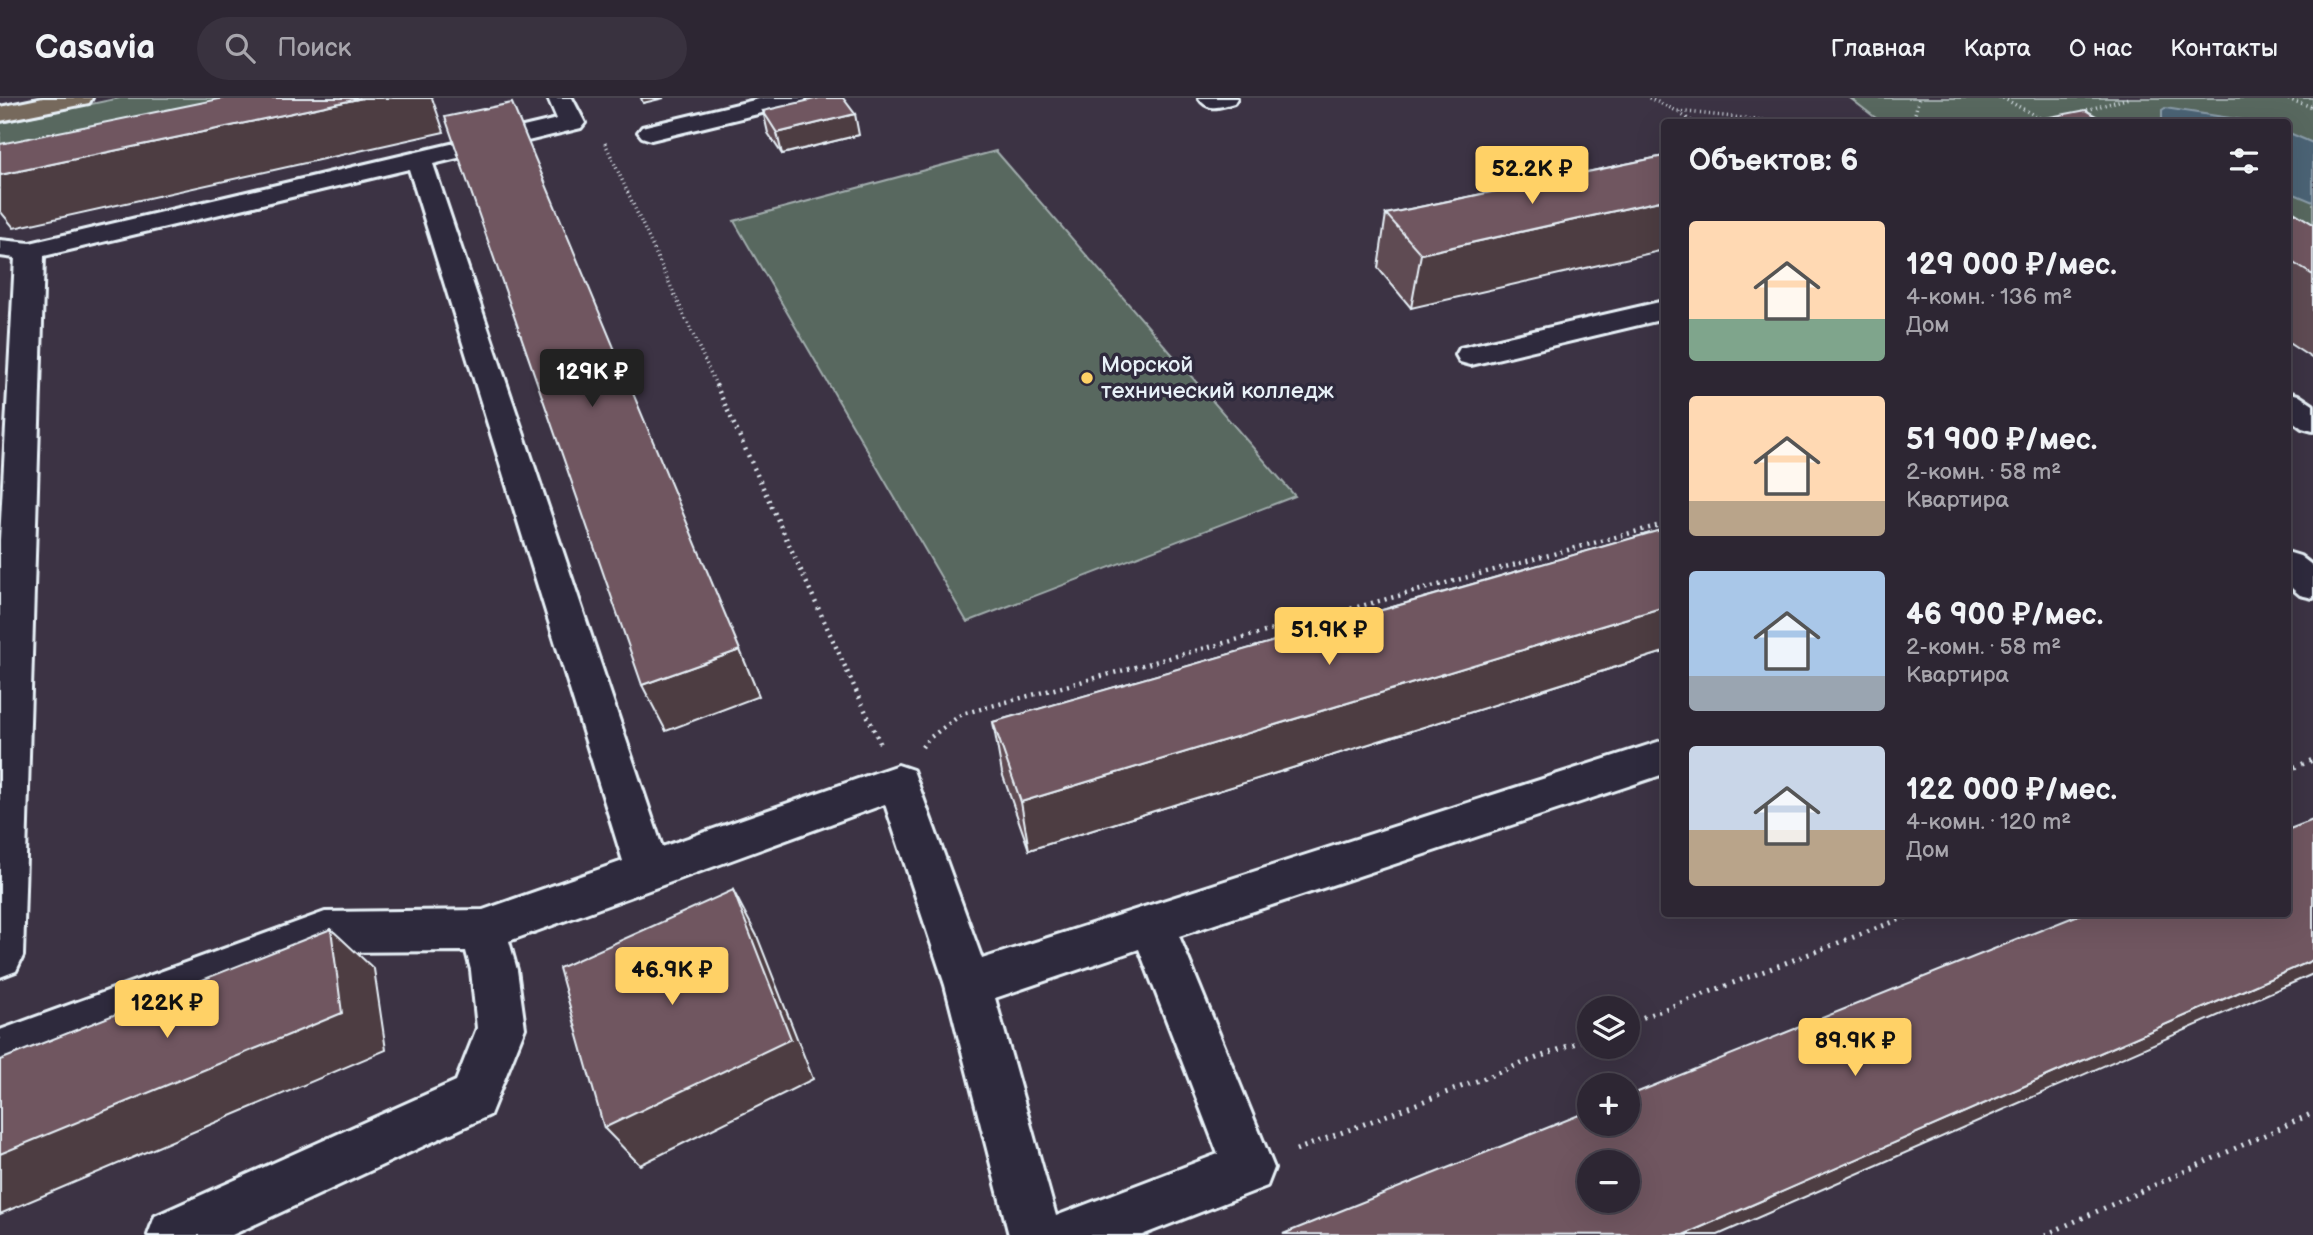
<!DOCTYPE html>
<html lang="ru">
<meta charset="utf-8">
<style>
body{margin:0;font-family:"Balsamiq Sans",sans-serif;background:#39323f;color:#f1f3f6;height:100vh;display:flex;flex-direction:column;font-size:26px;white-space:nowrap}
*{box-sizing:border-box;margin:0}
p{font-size:23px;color:#a7a5ac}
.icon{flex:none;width:38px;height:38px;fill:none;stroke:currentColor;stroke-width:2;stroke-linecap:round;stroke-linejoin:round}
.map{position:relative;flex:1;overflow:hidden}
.details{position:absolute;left:1661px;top:21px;width:630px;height:798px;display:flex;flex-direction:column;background:#2d2633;border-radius:7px;box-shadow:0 7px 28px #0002,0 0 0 2px #48434e}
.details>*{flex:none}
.fabs{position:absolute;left:1577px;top:898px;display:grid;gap:14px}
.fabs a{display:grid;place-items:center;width:63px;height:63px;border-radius:50%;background:#2d2633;box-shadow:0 7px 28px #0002,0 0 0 2px #48434e;font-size:35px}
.price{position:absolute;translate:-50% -60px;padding:0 16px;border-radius:7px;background:#ffd166;color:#111;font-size:23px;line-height:46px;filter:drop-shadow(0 2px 4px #0008)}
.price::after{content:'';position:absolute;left:50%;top:42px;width:21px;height:16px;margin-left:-10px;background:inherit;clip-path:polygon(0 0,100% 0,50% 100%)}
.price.active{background:#222;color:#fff}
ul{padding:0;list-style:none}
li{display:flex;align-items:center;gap:21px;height:175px;padding:0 28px}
li span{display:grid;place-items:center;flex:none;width:196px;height:140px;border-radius:7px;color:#555}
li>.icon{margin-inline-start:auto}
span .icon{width:84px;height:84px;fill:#fffc;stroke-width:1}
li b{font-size:30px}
h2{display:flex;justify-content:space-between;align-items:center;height:84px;padding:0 28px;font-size:30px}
header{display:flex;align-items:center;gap:42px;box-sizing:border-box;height:98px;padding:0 35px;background:#2d2633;border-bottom:2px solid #48434e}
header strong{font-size:33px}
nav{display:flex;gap:38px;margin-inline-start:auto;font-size:24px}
.search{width:490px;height:63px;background:#39323f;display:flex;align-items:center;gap:18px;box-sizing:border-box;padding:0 24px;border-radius:38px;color:#a7a5ac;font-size:26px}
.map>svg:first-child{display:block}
</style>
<header>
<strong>Casavia</strong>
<div class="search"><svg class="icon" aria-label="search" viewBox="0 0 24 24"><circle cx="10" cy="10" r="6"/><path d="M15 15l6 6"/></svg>Поиск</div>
<nav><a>Главная</a><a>Карта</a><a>О нас</a><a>Контакты</a></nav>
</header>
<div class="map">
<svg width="2313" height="1137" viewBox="0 0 2313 1137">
<rect width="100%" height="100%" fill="#3c3344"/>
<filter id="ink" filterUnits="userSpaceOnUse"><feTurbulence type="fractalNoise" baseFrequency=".0143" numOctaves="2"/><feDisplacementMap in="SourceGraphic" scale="14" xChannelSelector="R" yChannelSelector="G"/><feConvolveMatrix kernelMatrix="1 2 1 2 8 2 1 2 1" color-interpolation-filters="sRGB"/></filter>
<g filter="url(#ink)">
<g fill="#58685f" stroke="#a0acac" stroke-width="2">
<path d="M 120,0 L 363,0 L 0,79 L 0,25 Z"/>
<path d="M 1850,0 L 2313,0 L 2313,205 L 2287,189 L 2287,24 L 1881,24 Z"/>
<path d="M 996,53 L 1295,398 L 967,524 L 734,123 Z"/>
</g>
<g fill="#4c6475" stroke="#8a9ca9" stroke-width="2">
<path d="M 2165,10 L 2256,24 L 2166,24 L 2162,21 L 2162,12 Z"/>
<path d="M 2287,34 L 2313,45 L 2313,104 L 2287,93 Z"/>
</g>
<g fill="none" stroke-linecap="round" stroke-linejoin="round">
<g stroke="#e8f1f8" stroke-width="6">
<g id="minor">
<path d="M 548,0 L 572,0 L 585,25 L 581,30 L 433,66 L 662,749 L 898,667 L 913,672 L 982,861 L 1664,642 L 1664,676 L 1179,838 L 1274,1070 L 1267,1088 L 1142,1137 L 1009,1137 L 945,887 L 885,706 L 509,843 L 517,872 L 525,930 L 490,1017 L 232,1137 L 148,1137 L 155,1118 L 456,983 L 477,930 L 471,872 L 466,853 L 325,854 L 0,978 L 0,932 L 325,814 L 483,812 L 623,763 L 409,71 L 44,158 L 23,858 L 16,873 L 0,879 L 0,442 L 15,160 L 0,158 L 0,142 L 30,145 L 557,21 ZM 1139,851 L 1218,1056 L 1056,1118 L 995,900 Z"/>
<path d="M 763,0 L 806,0 L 803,5 L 651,42 L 642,39 L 638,34 L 642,29 Z"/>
<path d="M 1199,0 L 1237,0 L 1234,5 C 1219,9 1208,14 1199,0 Z"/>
<path d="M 1664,203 L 1664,221 L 1471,267 L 1460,264 L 1456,257 L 1460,250 Z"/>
<path d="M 2287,294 L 2298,297 L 2313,307 L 2313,333 L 2302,330 L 2287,319 Z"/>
<path d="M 2287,454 L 2300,458 L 2313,468 L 2313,500 L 2300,497 L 2287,486 Z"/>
</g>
</g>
<g stroke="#e8f1f8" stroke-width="6">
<path id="major" d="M 43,0 L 92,0 L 89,5 L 0,23 L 0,9 Z"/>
</g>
<g stroke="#e8f1f8" stroke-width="3.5" stroke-dasharray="1 3.5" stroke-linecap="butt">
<path d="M 1649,0 L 1677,13 L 1780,24"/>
<path d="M 2003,0 L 2047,24"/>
<path d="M 2284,0 L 2313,9"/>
<path d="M 2083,13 L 2129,0"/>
<path d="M 1679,15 L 1693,24"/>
<path d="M 1913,24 L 1919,0"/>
<path d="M 605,45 L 717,289"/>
</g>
<g stroke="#e8f1f8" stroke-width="4.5" stroke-dasharray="2 5" stroke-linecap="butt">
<path d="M 716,287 L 880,645"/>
<path d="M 922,649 L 928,641 L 962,616 L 1664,426"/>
</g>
<g stroke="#e8f1f8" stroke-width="5" stroke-dasharray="2 6" stroke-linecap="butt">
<path d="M 2287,672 L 2313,662"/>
<path d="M 1628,925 L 1914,816"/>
<path d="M 1296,1052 L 1589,940"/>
<path d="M 2045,1137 L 2313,1015"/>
</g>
<use href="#minor" fill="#2f2a3d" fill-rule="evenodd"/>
<use href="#major" fill="#76695c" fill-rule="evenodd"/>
</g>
<g fill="#5f4b53" stroke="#e8f1f8" stroke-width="2">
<path d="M 763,13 L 859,37 L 782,56 L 768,35 Z"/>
<path d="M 1664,58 L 1411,210 L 1378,170 L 1386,116 Z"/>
<path d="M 2287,110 L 2313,126 L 2313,261 L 2287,244 Z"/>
<path d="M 1664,431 L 1664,554 L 1029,752 L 1002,675 L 993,624 Z"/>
</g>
<g fill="#4e3d43" stroke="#e8f1f8" stroke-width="2">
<path d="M 363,0 L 432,0 L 444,34 L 14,130 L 0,113 L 0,77 Z"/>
<path d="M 641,0 L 664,0 L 643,5 Z"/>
<path d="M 855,16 L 859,37 L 782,56 L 777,35 Z"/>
<path d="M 1664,102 L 1664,152 L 1411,210 L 1421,156 Z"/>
<path d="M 1664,509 L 1664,554 L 1029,752 L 1021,704 Z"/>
<path d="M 740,552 L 759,598 L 666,633 L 642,587 Z"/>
<path d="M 733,792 L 757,838 L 813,981 L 640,1067 L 604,1030 Z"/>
<path d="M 331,831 L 374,871 L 386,952 L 0,1116 L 0,1056 Z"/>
<path d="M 2313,862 L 2313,876 L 1718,1137 L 1683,1137 Z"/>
</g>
<g fill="#6f5760" stroke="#e8f1f8" stroke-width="2" fill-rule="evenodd">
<path d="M 224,0 L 363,0 L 0,77 L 0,46 Z"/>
<path d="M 819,0 L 843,0 L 855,16 L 777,35 L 763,13 Z"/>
<path d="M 512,5 L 740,552 L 642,587 L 445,19 Z"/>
<path d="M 2086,12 L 2106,24 L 2024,24 Z"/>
<path d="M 1664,58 L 1664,102 L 1421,156 L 1386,116 Z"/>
<path d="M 2287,110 L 2313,126 L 2313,177 L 2287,161 Z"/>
<path d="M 1664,431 L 1664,509 L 1021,704 L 993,624 Z"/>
<path d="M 2313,722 L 2313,862 L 1683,1137 L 1283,1136 L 1589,1013 L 1589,1026 L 1628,1026 L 1628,998 L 2081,816 L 2287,816 L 2287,732 ZM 1589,1064 L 1628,1064 L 1628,1102 L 1589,1102 Z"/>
<path d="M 733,792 L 791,941 L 604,1030 L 559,870 Z"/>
<path d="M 331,831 L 342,915 L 0,1056 L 0,962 Z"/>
</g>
</g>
<circle fill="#ffd166" stroke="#2f2a3d" stroke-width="2.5" cx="1087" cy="280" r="7"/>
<g text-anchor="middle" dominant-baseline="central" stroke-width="7" stroke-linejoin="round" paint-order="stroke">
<g font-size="23" fill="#e8f1f8" stroke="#2f2a3d" text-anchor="start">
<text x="1101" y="267">Морской<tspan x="1101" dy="26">технический колледж</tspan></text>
</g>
</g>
</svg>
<div class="fabs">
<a><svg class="icon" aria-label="layers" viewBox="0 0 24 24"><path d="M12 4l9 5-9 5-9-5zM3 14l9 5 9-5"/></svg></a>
<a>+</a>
<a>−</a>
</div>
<b class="price" style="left:1532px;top:108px">52.2K ₽</b>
<b class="price active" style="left:592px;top:311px">129K ₽</b>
<b class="price" style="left:1329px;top:569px">51.9K ₽</b>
<b class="price" style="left:672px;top:909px">46.9K ₽</b>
<b class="price" style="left:167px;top:942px">122K ₽</b>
<b class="price" style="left:1855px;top:980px">89.9K ₽</b>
<section class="details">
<h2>Объектов: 6<svg class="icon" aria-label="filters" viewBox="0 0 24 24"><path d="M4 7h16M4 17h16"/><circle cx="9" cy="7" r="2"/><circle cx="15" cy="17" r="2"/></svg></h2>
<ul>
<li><span style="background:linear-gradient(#ffd9b3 70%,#7fa58c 0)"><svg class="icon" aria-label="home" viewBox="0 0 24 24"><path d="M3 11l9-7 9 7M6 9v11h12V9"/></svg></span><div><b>129 000 ₽/мес.</b><p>4-комн. · 136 m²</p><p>Дом</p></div></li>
<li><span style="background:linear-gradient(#ffd9b3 75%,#b9a48a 0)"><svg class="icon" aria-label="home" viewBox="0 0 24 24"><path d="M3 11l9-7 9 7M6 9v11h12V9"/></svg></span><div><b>51 900 ₽/мес.</b><p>2-комн. · 58 m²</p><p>Квартира</p></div></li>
<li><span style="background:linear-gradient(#a9c7e8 75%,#9aa5b1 0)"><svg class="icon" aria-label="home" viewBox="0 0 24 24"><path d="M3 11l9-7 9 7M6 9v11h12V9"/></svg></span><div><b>46 900 ₽/мес.</b><p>2-комн. · 58 m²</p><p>Квартира</p></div></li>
<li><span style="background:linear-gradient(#c9d6e8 60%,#b9a48a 0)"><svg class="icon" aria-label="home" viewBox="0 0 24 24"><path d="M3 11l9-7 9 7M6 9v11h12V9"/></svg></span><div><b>122 000 ₽/мес.</b><p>4-комн. · 120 m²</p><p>Дом</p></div></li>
</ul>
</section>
</div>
